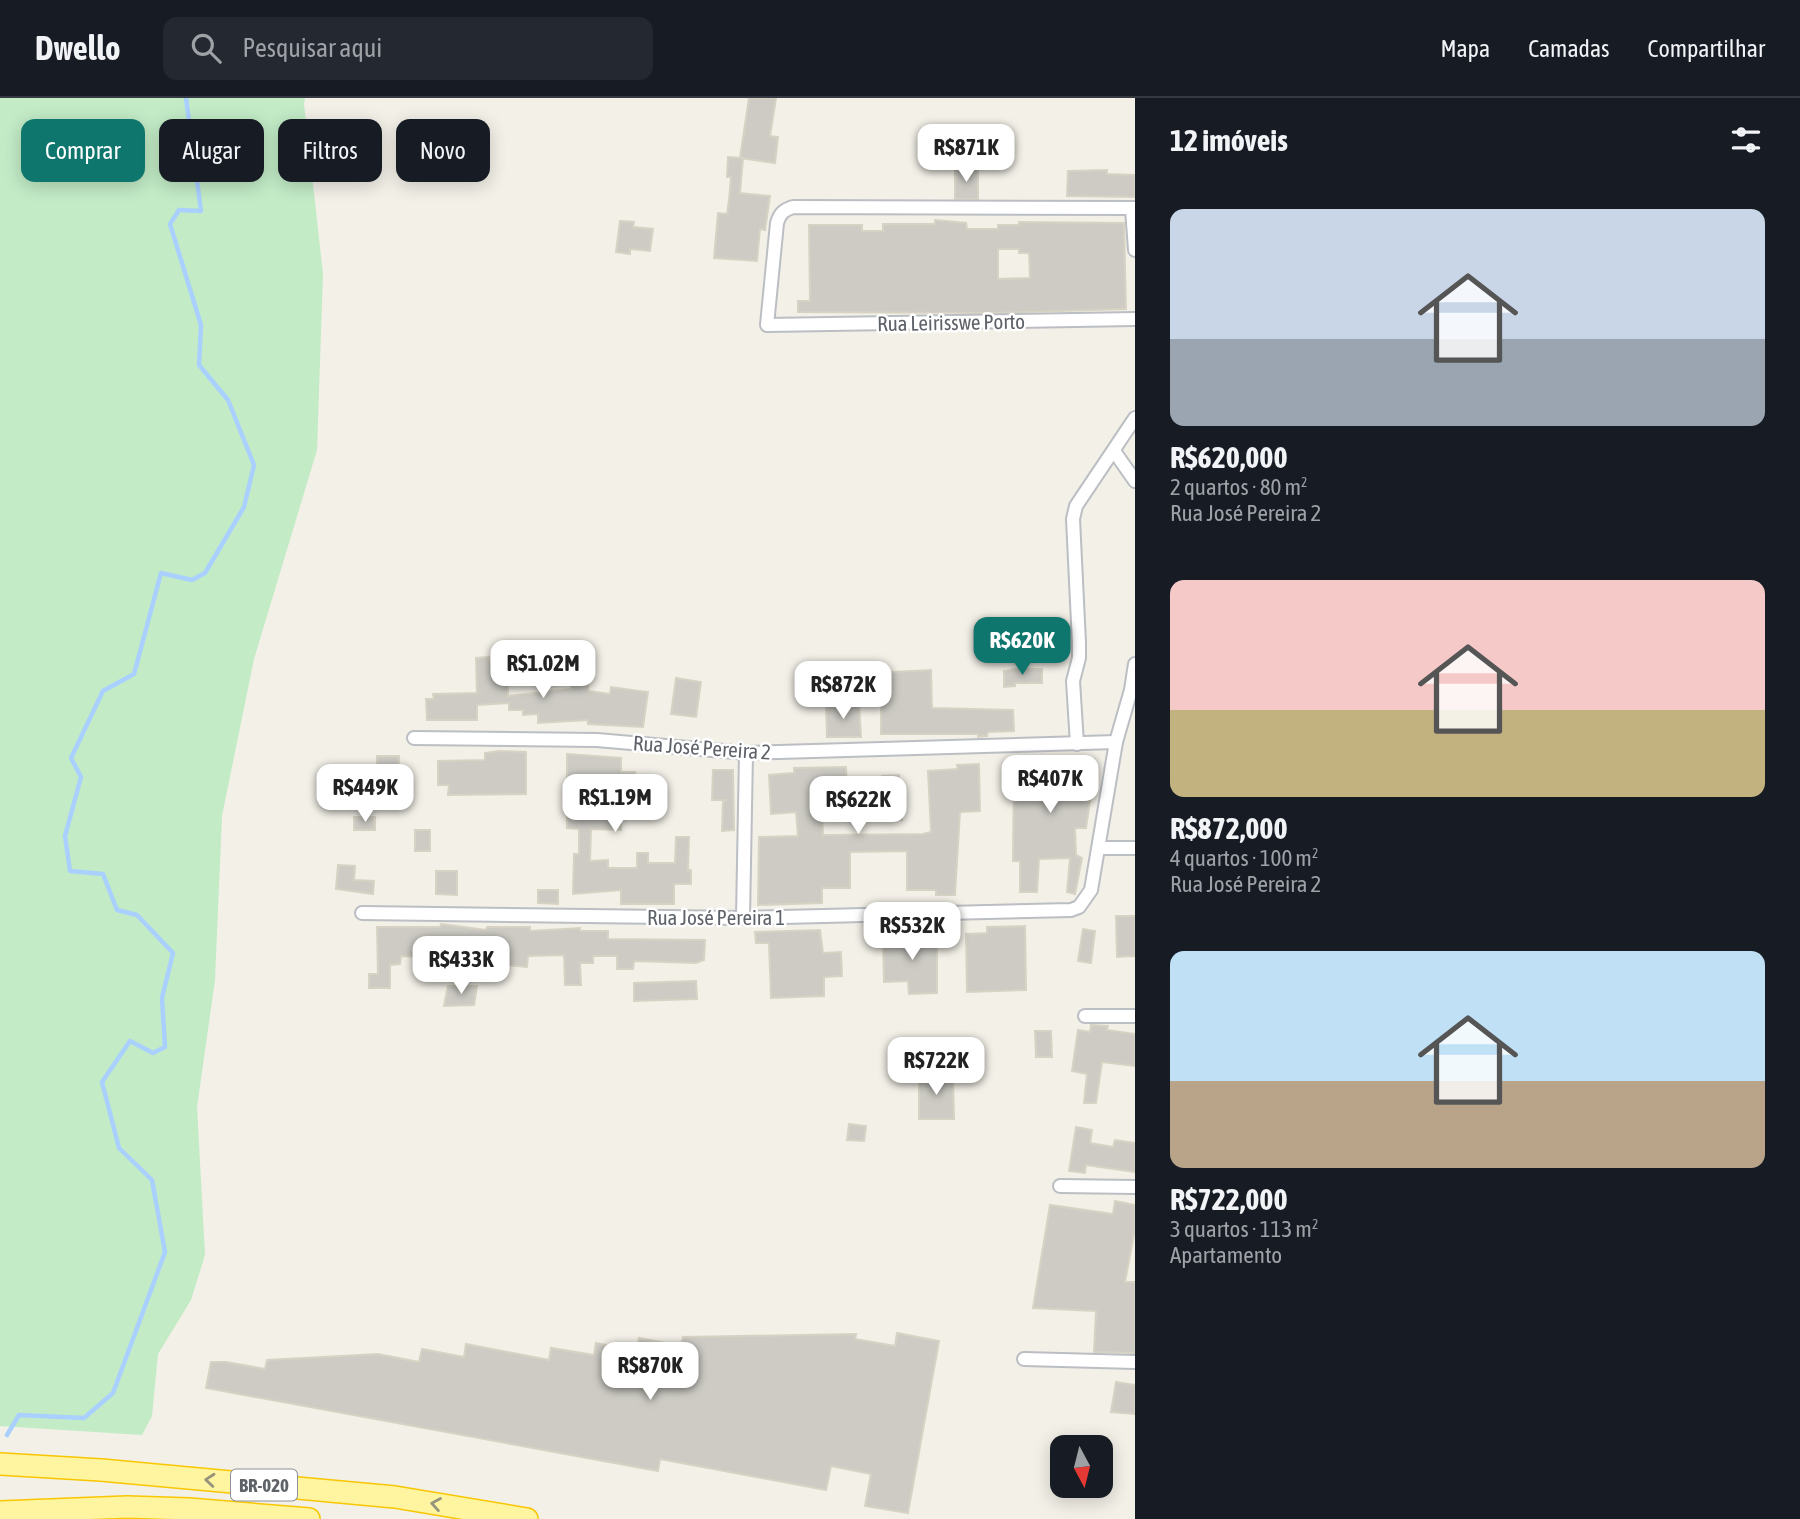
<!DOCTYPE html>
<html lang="pt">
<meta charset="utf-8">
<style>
body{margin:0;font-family:"Asap Condensed",sans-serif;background:#242831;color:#f1f3f6;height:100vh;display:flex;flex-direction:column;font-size:26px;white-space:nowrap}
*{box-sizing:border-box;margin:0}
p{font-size:23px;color:#9ea1a6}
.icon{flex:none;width:38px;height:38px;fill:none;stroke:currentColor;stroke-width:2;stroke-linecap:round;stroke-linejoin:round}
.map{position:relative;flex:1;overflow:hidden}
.side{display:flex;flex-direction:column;background:#171b24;width:665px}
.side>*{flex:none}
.hud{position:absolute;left:21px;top:21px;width:665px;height:63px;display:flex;gap:14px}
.needle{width:46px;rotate:173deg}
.buttons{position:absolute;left:1050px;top:1337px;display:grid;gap:14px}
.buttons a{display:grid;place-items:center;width:63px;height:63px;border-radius:14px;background:#171b24;box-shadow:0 4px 18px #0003;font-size:35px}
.price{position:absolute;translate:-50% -60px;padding:0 16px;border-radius:14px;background:#fff;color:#222;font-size:23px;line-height:46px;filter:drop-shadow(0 2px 4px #0008)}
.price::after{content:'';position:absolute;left:50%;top:42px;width:21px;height:16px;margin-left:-10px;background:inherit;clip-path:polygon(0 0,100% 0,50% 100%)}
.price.current{background:#0f766e;color:#fff}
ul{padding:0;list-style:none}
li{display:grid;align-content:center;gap:14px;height:371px;padding:0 35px}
li span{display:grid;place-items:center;height:217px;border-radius:14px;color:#555}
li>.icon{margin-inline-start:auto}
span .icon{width:126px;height:126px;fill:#fffc;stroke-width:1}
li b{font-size:30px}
h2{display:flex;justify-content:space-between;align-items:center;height:84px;padding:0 35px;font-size:30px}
.chip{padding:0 24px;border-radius:14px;background:#171b24;box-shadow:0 4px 18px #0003;font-size:24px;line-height:63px}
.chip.current{background:#0f766e;color:#fff}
header{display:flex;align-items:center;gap:42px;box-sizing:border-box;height:98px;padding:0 35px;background:#171b24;border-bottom:2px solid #363941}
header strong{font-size:33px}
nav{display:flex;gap:38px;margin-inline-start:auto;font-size:24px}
.search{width:490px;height:63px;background:#242831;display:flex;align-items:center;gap:18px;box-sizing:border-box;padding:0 24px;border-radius:14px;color:#9ea1a6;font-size:26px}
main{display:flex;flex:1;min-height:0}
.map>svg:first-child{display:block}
</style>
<header>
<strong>Dwello</strong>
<div class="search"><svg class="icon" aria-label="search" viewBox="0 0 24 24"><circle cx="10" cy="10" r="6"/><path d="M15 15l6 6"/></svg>Pesquisar aqui</div>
<nav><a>Mapa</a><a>Camadas</a><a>Compartilhar</a></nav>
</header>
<main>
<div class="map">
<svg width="1135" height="1421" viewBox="0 0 1135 1421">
<rect width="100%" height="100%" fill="#f2f0e7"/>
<path fill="#c2ebc6" d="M 0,0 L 305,0 L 304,6 L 323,176 L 317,352 L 254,561 L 222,718 L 215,882 L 197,1009 L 205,1157 L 191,1202 L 158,1256 L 152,1318 L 142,1337 L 0,1328 Z"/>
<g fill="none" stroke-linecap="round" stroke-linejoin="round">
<path stroke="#aad0ff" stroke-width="4.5" d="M 7,1337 L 19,1317 L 84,1320 L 113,1295 L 165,1154 L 152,1082 L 119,1050 L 102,984 L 130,943 L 153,955 L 165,949 L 162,900 L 173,855 L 137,817 L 117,812 L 103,776 L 70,773 L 65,738 L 81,679 L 71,660 L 103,593 L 134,576 L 161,475 L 192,482 L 205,475 L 244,409 L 254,367 L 228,302 L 199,267 L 201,227 L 170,126 L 179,112 L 201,113 L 186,0"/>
</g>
<g fill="#cdcbc4" stroke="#d7d3c4" stroke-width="2" fill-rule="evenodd">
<path d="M 749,0 L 776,0 L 770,38 L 778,39 L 775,65 L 740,60 Z"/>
<path d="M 728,59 L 743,60 L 740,95 L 770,98 L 765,132 L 760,131 L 757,163 L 714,160 L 718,115 L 727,116 L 729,102 L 731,79 L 727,79 Z"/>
<rect x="955" y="71" width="23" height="30"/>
<path d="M 1107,72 L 1107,76 L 1135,77 L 1135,99 L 1067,98 L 1068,73 Z"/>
<path d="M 935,122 L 966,125 L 967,131 L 998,131 L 998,127 L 1019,127 L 1019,124 L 1124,125 L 1126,211 L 989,215 L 798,214 L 798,203 L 810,203 L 809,127 L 862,127 L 862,133 L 883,133 L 883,126 L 935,126 ZM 998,151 L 1019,151 L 1019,155 L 1029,155 L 1030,180 L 998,181 Z"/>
<path d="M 620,123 L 634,124 L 633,129 L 653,131 L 650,153 L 630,151 L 630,156 L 616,154 Z"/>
<path d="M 489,559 L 489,562 L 507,563 L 508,598 L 571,591 L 573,564 L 590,565 L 588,593 L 610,596 L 611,589 L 648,594 L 643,629 L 588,626 L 588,622 L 538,625 L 538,616 L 523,617 L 523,612 L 509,612 L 509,605 L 477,607 L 477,622 L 427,622 L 426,601 L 434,601 L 433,596 L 477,595 L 476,560 Z"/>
<path d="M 1015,571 L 1042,571 L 1042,585 L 1015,585 L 1015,588 L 1004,589 L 1004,573 Z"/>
<path d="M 931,572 L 932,610 L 1013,612 L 1014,633 L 988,634 L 987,638 L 978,639 L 978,636 L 881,636 L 881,599 L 854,597 L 853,576 Z"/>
<path d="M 676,580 L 701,584 L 696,619 L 671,616 Z"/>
<path d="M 859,605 L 861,639 L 827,639 L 826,607 Z"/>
<path d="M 499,653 L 526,654 L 526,696 L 448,697 L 449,687 L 438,687 L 438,663 L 485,662 L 485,655 Z"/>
<path d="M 567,656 L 621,660 L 621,674 L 635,674 L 635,719 L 621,718 L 621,732 L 591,731 L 590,763 L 608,762 L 608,770 L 637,770 L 637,755 L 648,755 L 648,765 L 675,765 L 676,739 L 689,739 L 688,772 L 691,772 L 691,786 L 674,786 L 674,806 L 621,806 L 621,792 L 573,796 L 574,756 L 579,756 L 579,731 L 567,730 Z"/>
<path d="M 377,658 L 399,658 L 398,696 L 377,696 Z"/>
<path d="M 1094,661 L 1095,689 L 1092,689 L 1086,730 L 1075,730 L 1076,757 L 1082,760 L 1075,796 L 1067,794 L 1070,760 L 1039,761 L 1037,794 L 1020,794 L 1020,763 L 1013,763 L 1014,664 Z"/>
<path d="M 979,666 L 980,713 L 960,714 L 955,797 L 936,797 L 936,792 L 907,792 L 907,753 L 850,754 L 850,790 L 822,790 L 822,805 L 758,807 L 759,739 L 798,738 L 796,714 L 771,716 L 769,677 L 794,675 L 794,670 L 846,669 L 848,715 L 822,716 L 823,737 L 923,736 L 931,734 L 928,673 L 958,671 L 957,667 Z"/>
<path d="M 713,672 L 733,672 L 734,732 L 722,733 L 723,703 L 727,702 L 712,702 Z"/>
<path d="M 899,677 L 902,722 L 878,719 L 877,694 L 882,693 L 882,678 Z"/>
<rect x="354" y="719" width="21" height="13"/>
<rect x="415" y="732" width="15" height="21"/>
<path d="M 338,767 L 355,768 L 354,782 L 374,783 L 373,796 L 336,791 Z"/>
<path d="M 436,773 L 457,773 L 457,797 L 436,796 Z"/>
<path d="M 538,792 L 558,792 L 558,806 L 538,805 Z"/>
<path d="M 1116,818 L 1135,818 L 1135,858 L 1117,859 Z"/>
<path d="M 441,826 L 486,832 L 487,829 L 530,829 L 530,833 L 580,830 L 580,833 L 608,833 L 608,841 L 705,842 L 704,862 L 696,865 L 634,863 L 633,871 L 617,871 L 617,858 L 593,858 L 593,865 L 580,865 L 581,887 L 565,887 L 564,857 L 528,858 L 527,869 L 504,867 L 502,881 L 470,876 L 471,867 L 424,855 L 424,859 L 401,858 L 400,866 L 390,867 L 390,890 L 369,890 L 369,876 L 378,876 L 377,829 L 440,829 Z"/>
<path d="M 1025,828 L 1026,892 L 967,894 L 966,836 L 987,835 L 987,829 Z"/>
<path d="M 1083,831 L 1095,833 L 1091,865 L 1078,863 Z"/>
<path d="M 820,832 L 823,855 L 841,854 L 842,878 L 824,879 L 824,898 L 771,900 L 769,845 L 756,845 L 755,834 Z"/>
<path d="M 892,836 L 937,838 L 937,895 L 909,896 L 908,883 L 884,884 L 883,843 L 892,843 Z"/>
<path d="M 696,883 L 697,901 L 634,903 L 634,885 Z"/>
<path d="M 448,888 L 477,888 L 474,907 L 444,908 Z"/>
<path d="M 1091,927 L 1108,928 L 1107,932 L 1135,936 L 1135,968 L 1102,964 L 1096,1005 L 1084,1005 L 1087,976 L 1072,973 L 1078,932 L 1090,934 Z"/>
<path d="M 1035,933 L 1051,933 L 1052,959 L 1036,959 Z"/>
<path d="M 919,977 L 953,977 L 954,1021 L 919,1021 Z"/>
<path d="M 849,1026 L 866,1028 L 864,1043 L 847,1042 Z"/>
<path d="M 1076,1029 L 1092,1032 L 1090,1045 L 1113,1049 L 1115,1042 L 1135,1045 L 1135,1074 L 1086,1067 L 1085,1075 L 1069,1073 Z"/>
<path d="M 1115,1103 L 1135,1107 L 1135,1131 L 1125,1184 L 1135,1184 L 1135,1255 L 1094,1254 L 1096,1213 L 1033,1210 L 1050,1107 L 1113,1116 Z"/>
<path d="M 897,1235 L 939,1243 L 908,1415 L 865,1408 L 871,1376 L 831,1368 L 826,1392 L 660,1361 L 658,1373 L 206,1290 L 211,1264 L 226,1264 L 265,1271 L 267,1262 L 378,1256 L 419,1264 L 422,1251 L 464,1259 L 466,1246 L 549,1262 L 551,1250 L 594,1257 L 596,1245 L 637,1253 L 639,1240 L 681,1248 L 683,1239 L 856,1236 L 855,1241 L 895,1248 Z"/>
<path d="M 1116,1284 L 1135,1287 L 1135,1316 L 1111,1314 Z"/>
</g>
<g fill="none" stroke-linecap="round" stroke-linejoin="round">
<g stroke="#bbbec3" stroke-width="16">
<g id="minor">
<path d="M 1135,110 L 793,109 C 784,112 780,115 777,125 L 767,227 L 1135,221"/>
<path d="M 1132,111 L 1135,152"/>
<path d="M 1114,353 L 1135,383"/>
<path d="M 414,640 L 597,642 L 746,655 L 1116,644"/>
<path d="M 1077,646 L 1073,583 L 1079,560 L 1079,545 L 1073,421 L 1076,408 L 1135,320"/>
<path d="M 1099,750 L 1135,750"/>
<path d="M 362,815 L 743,820 L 1071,812 L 1079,809 L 1091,792 L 1116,644 L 1131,592 L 1135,566"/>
<path d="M 743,820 L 746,655"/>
<path d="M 1085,918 L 1135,918"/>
<path d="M 1060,1088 L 1135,1089"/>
<path d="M 1024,1261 L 1135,1264"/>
</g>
</g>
<g stroke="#f9c600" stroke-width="24">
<g id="trunk">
<path d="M 0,1366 L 101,1372 L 395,1399 L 527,1421"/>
<path d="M 0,1414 L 127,1409 L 189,1411 L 309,1421"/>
</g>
</g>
<use href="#minor" stroke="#fff" stroke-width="12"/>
<use href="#trunk" stroke="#fff5a0" stroke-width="21"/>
</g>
<defs><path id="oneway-chevron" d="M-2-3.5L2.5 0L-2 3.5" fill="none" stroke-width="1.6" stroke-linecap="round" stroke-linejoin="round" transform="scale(1.75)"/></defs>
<g stroke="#96957c">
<use href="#oneway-chevron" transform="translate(210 1382) rotate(-175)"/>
<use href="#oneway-chevron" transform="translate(436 1406) rotate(-170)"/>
</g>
<g text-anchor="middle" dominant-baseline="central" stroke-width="5" stroke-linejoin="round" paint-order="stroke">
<rect fill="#fff" stroke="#8e9196" stroke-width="2" x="231" y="1371.5" width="66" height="31" rx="5"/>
<g font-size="19" font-weight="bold" fill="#5e6269">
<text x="264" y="1387">BR-020</text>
</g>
<g font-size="21" fill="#5e6269" stroke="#fff">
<text transform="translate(951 224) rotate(-1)">Rua Leirisswe Porto</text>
<text transform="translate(702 649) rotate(4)">Rua José Pereira 2</text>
<text x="716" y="819">Rua José Pereira 1</text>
</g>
</g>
</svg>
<div class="buttons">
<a><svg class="needle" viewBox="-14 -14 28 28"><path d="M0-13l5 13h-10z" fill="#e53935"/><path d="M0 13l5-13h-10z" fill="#9ea1a6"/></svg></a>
</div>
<b class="price" style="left:966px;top:86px">R$871K</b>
<b class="price current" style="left:1022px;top:579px">R$620K</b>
<b class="price" style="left:543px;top:602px">R$1.02M</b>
<b class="price" style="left:843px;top:623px">R$872K</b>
<b class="price" style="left:1050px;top:717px">R$407K</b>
<b class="price" style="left:365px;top:726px">R$449K</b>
<b class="price" style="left:615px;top:736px">R$1.19M</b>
<b class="price" style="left:858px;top:738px">R$622K</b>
<b class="price" style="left:912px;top:864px">R$532K</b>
<b class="price" style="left:461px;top:898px">R$433K</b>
<b class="price" style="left:936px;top:999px">R$722K</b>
<b class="price" style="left:650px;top:1304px">R$870K</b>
<div class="hud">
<a class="chip current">Comprar</a>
<a class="chip">Alugar</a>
<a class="chip">Filtros</a>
<a class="chip">Novo</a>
</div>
</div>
<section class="side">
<h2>12 imóveis<svg class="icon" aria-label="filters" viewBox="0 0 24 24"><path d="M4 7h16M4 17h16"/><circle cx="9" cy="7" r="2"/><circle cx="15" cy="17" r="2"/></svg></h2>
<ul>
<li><span style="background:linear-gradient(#c9d6e8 60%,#9aa5b1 0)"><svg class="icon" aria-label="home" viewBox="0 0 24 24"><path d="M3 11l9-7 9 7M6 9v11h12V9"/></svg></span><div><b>R$620,000</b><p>2 quartos · 80 m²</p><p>Rua José Pereira 2</p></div></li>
<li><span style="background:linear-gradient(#f6c9c9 60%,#c2b280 0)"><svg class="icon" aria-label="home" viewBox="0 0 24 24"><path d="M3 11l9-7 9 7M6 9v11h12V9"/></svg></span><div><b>R$872,000</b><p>4 quartos · 100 m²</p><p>Rua José Pereira 2</p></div></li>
<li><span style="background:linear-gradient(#bfe0f5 60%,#b9a48a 0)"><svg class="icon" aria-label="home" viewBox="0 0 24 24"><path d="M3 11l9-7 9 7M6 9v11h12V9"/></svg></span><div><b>R$722,000</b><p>3 quartos · 113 m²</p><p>Apartamento</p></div></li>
</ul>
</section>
</main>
